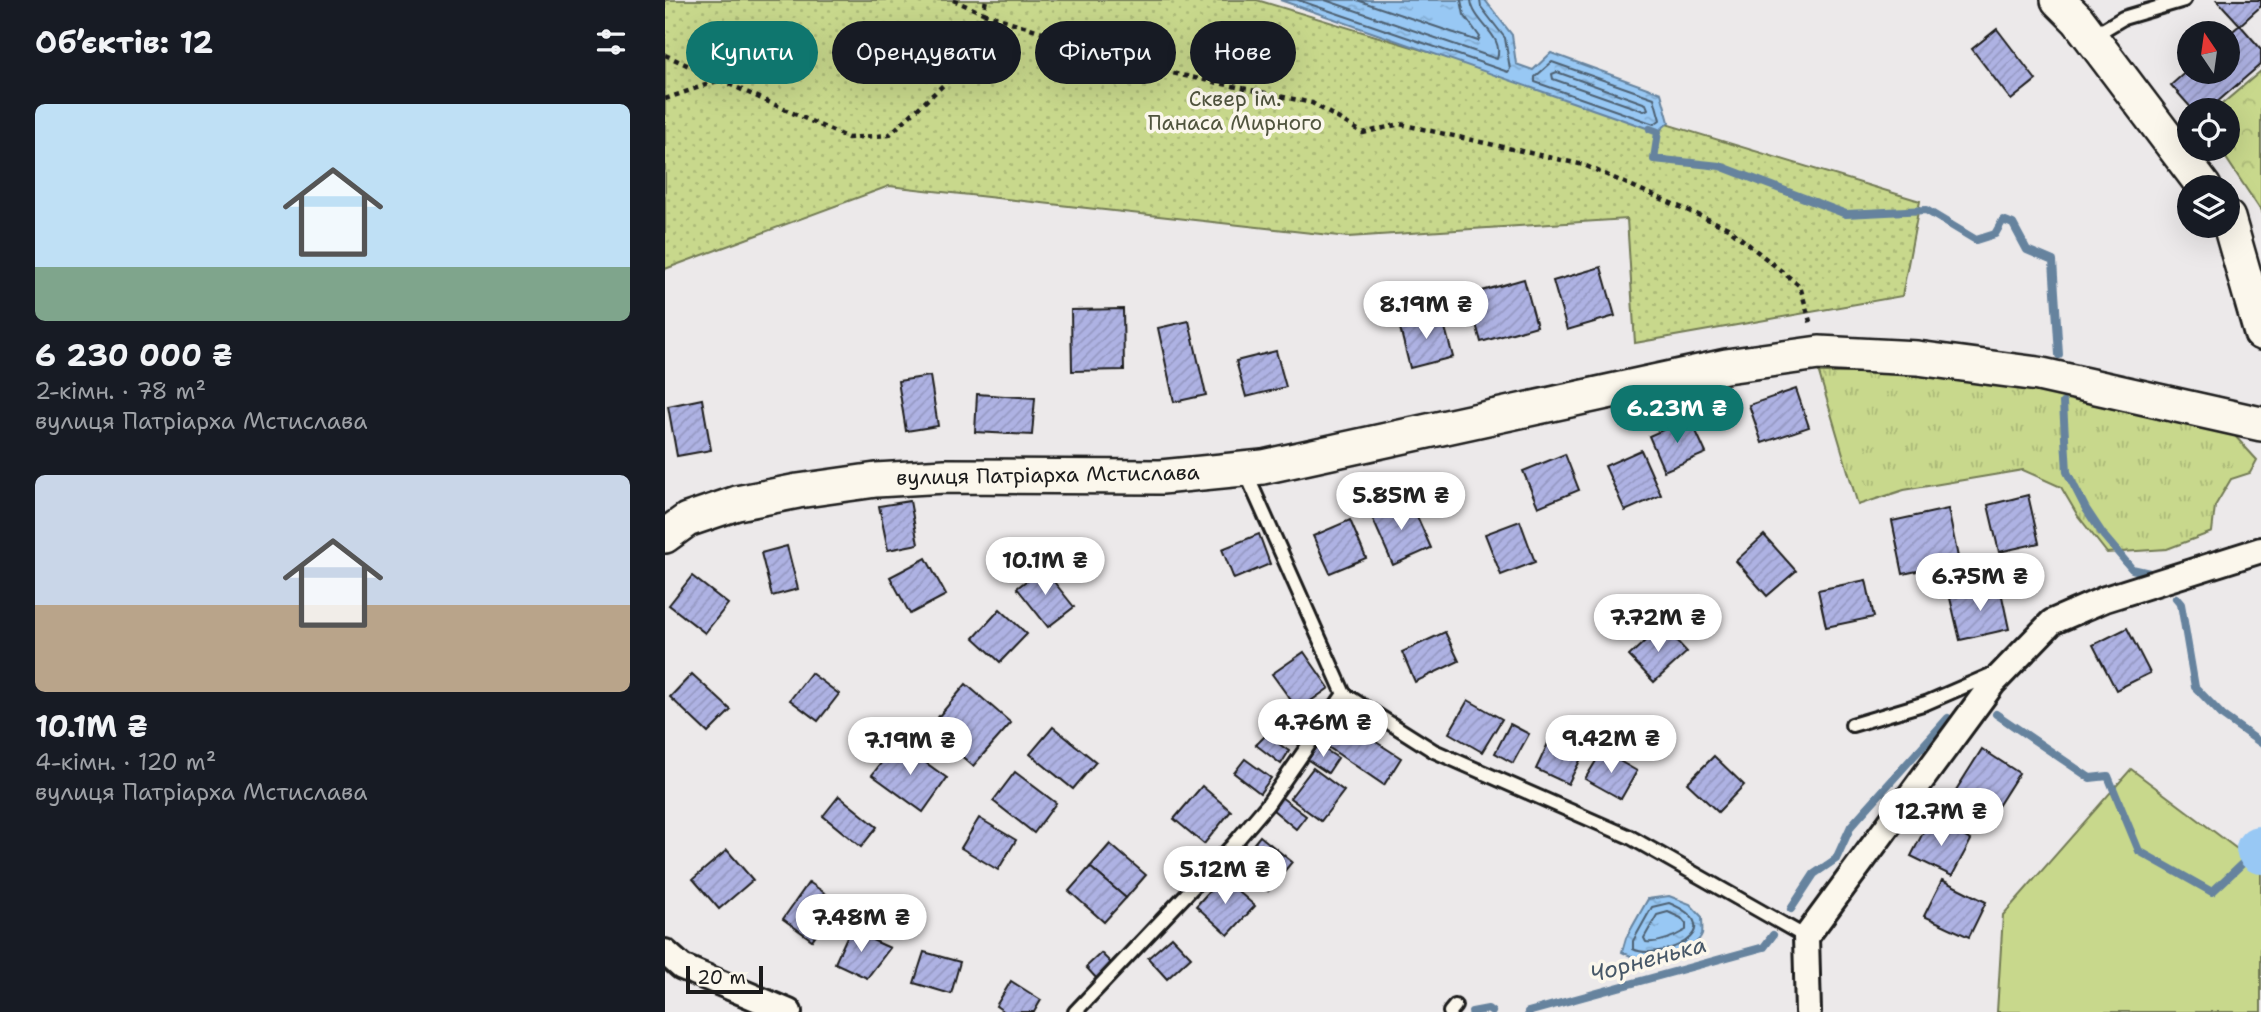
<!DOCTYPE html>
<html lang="uk">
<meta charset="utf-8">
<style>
body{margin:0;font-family:"Shantell Sans",sans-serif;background:#20242c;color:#f1f3f6;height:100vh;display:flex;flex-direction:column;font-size:26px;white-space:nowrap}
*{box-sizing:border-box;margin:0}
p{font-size:23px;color:#9ea1a6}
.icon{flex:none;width:38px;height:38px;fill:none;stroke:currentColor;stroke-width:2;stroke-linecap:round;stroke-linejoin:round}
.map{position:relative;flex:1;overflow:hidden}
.details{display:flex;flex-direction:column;background:#171b24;width:665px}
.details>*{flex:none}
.guide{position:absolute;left:21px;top:21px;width:665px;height:63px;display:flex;gap:14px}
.needle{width:46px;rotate:347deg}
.controls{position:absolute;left:1512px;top:21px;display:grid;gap:14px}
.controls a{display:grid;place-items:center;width:63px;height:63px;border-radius:50%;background:#171b24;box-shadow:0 7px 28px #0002;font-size:35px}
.scale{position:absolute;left:21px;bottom:18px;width:77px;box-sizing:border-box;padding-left:7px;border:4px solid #1c1c1c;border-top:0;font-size:19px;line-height:24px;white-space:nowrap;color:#1c1c1c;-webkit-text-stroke:5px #fbf7ec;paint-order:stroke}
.price{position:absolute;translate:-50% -60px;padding:0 16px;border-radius:24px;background:#fff;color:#222;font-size:23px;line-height:46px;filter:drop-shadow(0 2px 4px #0008)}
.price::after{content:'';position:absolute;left:50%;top:42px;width:21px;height:16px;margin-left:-10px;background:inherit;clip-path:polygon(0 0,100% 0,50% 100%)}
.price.current{background:#0f766e;color:#fff}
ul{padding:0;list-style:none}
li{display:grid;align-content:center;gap:14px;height:371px;padding:0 35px}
li span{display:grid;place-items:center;height:217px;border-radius:10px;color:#555}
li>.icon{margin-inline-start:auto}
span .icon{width:126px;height:126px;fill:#fffc;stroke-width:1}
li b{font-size:30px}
h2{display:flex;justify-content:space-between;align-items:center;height:84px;padding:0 35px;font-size:30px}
.pill{padding:0 24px;border-radius:32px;background:#171b24;box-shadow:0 7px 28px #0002;font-size:24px;line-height:63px}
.pill.current{background:#0f766e;color:#fff}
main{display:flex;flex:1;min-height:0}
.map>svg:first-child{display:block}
</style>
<main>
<section class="details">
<h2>Об’єктів: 12<svg class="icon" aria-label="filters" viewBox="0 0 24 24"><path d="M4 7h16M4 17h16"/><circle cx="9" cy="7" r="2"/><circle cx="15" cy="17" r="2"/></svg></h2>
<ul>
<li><span style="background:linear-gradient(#bfe0f5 75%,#7fa58c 0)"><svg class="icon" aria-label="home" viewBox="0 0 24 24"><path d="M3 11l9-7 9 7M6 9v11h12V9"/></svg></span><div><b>6 230 000 ₴</b><p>2-кімн. · 78 m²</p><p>вулиця Патріарха Мстислава</p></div></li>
<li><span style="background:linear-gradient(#c9d6e8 60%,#b9a48a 0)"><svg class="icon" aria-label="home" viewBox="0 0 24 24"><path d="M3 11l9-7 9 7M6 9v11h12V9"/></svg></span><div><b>10.1M ₴</b><p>4-кімн. · 120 m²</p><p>вулиця Патріарха Мстислава</p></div></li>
</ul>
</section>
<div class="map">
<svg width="1596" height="1012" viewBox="0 0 1596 1012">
<defs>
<pattern id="grass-tufts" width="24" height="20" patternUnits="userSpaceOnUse" patternTransform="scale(1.75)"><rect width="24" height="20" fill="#c8d88c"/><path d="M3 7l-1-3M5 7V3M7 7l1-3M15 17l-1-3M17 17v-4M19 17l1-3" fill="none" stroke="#abb978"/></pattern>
<pattern id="forest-crowns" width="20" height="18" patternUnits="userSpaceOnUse" patternTransform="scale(1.75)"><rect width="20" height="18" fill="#c8d88c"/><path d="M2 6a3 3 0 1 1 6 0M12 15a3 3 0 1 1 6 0" fill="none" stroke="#abb978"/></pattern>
<pattern id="park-dots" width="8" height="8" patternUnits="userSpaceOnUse" patternTransform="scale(1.75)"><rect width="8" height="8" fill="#c8d88c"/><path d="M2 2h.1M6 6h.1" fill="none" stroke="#abb978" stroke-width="1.8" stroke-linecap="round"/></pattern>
<pattern id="water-ripples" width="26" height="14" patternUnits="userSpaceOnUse" patternTransform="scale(1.75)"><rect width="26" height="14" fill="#98c8f4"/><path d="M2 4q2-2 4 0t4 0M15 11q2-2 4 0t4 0" fill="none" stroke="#82abd1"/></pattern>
<pattern id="building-hatch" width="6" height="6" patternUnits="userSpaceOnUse" patternTransform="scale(1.75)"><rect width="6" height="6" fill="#aeb2e3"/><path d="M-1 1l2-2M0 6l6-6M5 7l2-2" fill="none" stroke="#9598c2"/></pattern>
</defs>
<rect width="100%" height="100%" fill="#ece9ea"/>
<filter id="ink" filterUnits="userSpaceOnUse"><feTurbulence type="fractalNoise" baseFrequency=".0143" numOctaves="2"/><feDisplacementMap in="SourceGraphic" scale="14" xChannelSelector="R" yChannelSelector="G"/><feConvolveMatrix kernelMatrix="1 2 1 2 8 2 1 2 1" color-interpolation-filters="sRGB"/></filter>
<g filter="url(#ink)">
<path fill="url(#grass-tufts)" stroke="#727a54" stroke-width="2" d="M 1154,373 L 1249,373 L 1364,387 L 1559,424 L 1592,460 L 1585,473 L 1566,479 L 1550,506 L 1547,532 L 1502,549 L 1442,553 L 1413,516 L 1396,487 L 1358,470 L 1239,490 L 1193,505 Z"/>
<path fill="url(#forest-crowns)" stroke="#727a54" stroke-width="2" d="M 1596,71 L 1596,211 L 1555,149 L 1563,149 L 1563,110 L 1550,110 Z"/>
<path fill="url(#park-dots)" stroke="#727a54" stroke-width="2" d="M 0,0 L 592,0 L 1255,201 L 1237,296 L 970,343 L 962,219 L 683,237 L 224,186 L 0,269 Z"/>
<path fill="#c8d88c" stroke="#727a54" stroke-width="2" d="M 1466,769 L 1596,867 L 1596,1012 L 1332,1012 L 1338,915 Z"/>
<g fill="url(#water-ripples)" stroke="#66839e" stroke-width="2">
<path d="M 615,0 L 820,0 L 847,35 L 851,64 L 868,70 L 886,53 L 996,93 L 1004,122 L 993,132 Z"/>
<path d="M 1004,896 L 1025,904 L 1037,917 C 1037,922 1038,929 1037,934 C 1031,951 989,962 972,958 C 967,957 962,954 957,952 L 961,938 L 983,899 Z"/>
</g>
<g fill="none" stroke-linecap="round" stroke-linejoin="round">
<g stroke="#4e6172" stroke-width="2">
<path d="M 633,0 L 843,72 L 845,69 L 840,38 L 816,7 L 815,0"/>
<path d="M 660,0 L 832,59 C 840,35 808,23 806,0"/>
<path d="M 692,0 L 813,41 L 815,37 L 799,15 L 796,0"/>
<path d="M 887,62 L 989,98 L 995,120 L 989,124 L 870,82 L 870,77 Z"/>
<path d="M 892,72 L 981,104 L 983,109 L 979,111 L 888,79 L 887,74 Z"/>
<path d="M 1004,903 C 1070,930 994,962 968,949 L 968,941 L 987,907 Z"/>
<path d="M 1003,912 L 1016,918 L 1021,924 L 1021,930 C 1009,937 995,944 981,942 L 979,938 L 992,915 Z"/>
</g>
<g stroke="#66839e" stroke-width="8">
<path d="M 985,129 L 993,132 L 989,159 L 1055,166 L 1181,214 L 1261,210 L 1311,240 L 1330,234 L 1338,220 L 1348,224 L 1362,250 L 1388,261 L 1394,355"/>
<path d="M 1398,403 L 1402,472 L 1421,509 L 1439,536 L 1467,569 L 1489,574"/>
<path d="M 1511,598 L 1516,604 L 1530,687 L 1558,716 L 1596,743"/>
<path d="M 1331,714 L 1425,778 L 1443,776 L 1474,851 L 1547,892 L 1596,846"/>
<path d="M 1126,909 L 1149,874 L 1171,859 L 1186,826 L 1283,718"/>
<path d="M 807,1012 L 823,1009 L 827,1012"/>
<path d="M 863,1012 L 1099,947 L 1108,935"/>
</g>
<path stroke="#98c8f4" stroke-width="46" d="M 1594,849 L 1596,851"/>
</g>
<g fill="url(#building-hatch)" stroke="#1c1c1c" stroke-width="2">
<path d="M 1552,0 L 1596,0 L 1596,6 L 1575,25 Z"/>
<path d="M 1575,25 L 1596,49 L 1596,64 L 1543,110 L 1528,110 L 1506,85 L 1524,69 L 1524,72 L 1563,72 L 1563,35 Z"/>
<path d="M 1332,29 L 1371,80 L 1346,100 L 1307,49 Z"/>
<path d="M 936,267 L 950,316 L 902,330 L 888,281 Z"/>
<path d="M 859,279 L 872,326 L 816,342 L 803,295 Z"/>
<path d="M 458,309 L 459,370 L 407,371 L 406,310 Z"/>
<path d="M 776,313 L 788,357 L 745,368 L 734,324 Z"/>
<path d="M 524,321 L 541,395 L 509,402 L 493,328 Z"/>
<path d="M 611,351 L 621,387 L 581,397 L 571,361 Z"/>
<path d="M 265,376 L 273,426 L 241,431 L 233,381 Z"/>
<path d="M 1131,389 L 1144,427 L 1097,443 L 1084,405 Z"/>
<path d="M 312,394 L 370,398 L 367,435 L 310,432 Z"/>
<path d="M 37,399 L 46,450 L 12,456 L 3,406 Z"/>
<path d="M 1025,418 L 1041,453 L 999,471 L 984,436 Z"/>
<path d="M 976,450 L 996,495 L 960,511 L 940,466 Z"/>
<path d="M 900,454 L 914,490 L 873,507 L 858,471 Z"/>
<path d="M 1363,495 L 1374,543 L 1334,552 L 1323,505 Z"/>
<path d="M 744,498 L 766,548 L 728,565 L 706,515 Z"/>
<path d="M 245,501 L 253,544 L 223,550 L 214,506 Z"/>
<path d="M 1283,509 L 1294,562 L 1238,574 L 1227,521 Z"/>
<path d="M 685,520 L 701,558 L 665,573 L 648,536 Z"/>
<path d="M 855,521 L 870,562 L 836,575 L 820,534 Z"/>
<path d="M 594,534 L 605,564 L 569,579 L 557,549 Z"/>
<path d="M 1099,535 L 1131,571 L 1102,596 L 1071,561 Z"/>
<path d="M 122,546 L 133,589 L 107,596 L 96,553 Z"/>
<path d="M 261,558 L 281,595 L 245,614 L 225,577 Z"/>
<path d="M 378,568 L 409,607 L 383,627 L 352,588 Z"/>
<path d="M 27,576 L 63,604 L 40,633 L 4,605 Z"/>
<path d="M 1201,580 L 1209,617 L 1161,627 L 1153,590 Z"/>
<path d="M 1335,587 L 1344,629 L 1295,640 L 1285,598 Z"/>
<path d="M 335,609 L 362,634 L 335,662 L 309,638 Z"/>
<path d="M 997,625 L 1022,652 L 989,682 L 964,656 Z"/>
<path d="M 1462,628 L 1485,673 L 1451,690 L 1428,645 Z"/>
<path d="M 780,632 L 794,661 L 750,682 L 737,652 Z"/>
<path d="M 639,652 L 664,688 L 633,710 L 607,674 Z"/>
<path d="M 146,673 L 174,694 L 153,721 L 125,700 Z"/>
<path d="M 27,674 L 66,710 L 43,733 L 5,697 Z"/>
<path d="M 301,684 L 346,723 L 308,766 L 264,728 Z"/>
<path d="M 803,700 L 837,719 L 817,752 L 784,733 Z"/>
<path d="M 680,722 L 736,758 L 719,785 L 663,747 Z"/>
<path d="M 845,724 L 864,734 L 848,763 L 830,753 Z"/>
<path d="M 388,727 L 431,762 L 408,789 L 365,754 Z"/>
<path d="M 601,735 L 624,751 L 616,764 L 591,745 Z"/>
<path d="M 886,737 L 919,753 L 903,784 L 871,769 Z"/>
<path d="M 232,742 L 282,778 L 258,812 L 207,775 Z"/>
<path d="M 653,745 L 673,758 L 663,773 L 643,760 Z"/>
<path d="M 1317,749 L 1354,773 L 1328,814 L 1291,790 Z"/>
<path d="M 937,751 L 972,771 L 956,799 L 920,779 Z"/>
<path d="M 1049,756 L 1079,785 L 1053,812 L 1022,783 Z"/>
<path d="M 580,759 L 606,778 L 595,793 L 569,773 Z"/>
<path d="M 648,768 L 679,791 L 656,821 L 625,798 Z"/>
<path d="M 350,772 L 391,803 L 369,833 L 328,801 Z"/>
<path d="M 537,786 L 566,811 L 539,844 L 509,819 Z"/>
<path d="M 174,796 L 212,827 L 196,847 L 158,816 Z"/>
<path d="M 616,797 L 641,816 L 631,829 L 607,809 Z"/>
<path d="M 314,818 L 351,840 L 333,870 L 296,848 Z"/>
<path d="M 1265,819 L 1306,840 L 1287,876 L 1246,856 Z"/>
<path d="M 595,836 L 627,862 L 603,891 L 571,865 Z"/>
<path d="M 445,844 L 481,875 L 461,898 L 425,867 Z"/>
<path d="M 62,850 L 88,880 L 54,909 L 28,879 Z"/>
<path d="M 425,867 L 461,898 L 439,922 L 404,891 Z"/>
<path d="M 557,877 L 590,906 L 563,935 L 531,906 Z"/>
<path d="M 1277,880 L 1321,902 L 1304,937 L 1259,916 Z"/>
<path d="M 144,882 L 174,903 L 147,940 L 118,919 Z"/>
<path d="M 185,930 L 225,948 L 202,978 L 170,963 Z"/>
<path d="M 507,937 L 526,957 L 502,979 L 483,958 Z"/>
<path d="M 259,952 L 295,962 L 286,994 L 249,983 Z"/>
<path d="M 436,953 L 447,964 L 432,979 L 421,967 Z"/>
<path d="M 346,981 L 376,1000 L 369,1012 L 340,1012 L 331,1006 Z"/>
</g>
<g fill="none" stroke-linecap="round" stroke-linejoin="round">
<g stroke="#1c1c1c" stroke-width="18">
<g id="lane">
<path d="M 1426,37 L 1458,18 L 1519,0"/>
<path d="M 679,694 L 769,751 L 965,837 L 1141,937"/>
<path d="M 1187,725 L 1261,703 L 1328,674"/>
<path d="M 410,1012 L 567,846 L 602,805 L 679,694 L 580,471"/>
<path d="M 785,1012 L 790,1006"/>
</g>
</g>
<g stroke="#1c1c1c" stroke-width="30">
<g id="street">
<path d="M 0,952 L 17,967 L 124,1012"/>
<path d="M 1143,1012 L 1141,937 L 1328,683 L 1387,622 L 1440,599 L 1596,550"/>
</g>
</g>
<g stroke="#1c1c1c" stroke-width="38">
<g id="secondary">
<path d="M 1393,0 L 1413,20 L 1539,187"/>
<path d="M 1563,218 L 1596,333"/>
<path d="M 0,536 L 22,520 L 72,503 L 133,491 L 211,480 L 280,476 L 496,477 L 598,467 L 1061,366 L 1154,353 L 1252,358 L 1373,374 L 1596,424"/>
</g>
</g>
<g stroke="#1c1c1c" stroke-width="4.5" stroke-dasharray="5 5" stroke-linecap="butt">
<path d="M 288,0 L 318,13 L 321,0"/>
<path d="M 0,55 L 183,138 L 224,135 L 299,66 L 318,13 L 502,72 L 647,103 L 698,133 L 735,124 L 919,165 L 1063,228 L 1135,286 L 1146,325"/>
<path d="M 0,99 L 55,80"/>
</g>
<use href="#lane" stroke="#fbf7ec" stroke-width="12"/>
<use href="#street" stroke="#fbf7ec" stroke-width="24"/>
<use href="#secondary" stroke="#fbf7ec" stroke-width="33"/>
</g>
</g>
<g text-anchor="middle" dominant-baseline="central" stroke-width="7" stroke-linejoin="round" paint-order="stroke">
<g font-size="21" fill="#50543e" stroke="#fbf7ec">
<text x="570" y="99">Сквер ім.<tspan x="570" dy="24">Панаса Мирного</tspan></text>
</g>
<g font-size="21" fill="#1c1c1c" stroke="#fbf7ec">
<text transform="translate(383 475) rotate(-1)">вулиця Патріарха Мстислава</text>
</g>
<g font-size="23" font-style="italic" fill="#475868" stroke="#fbf7ec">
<text transform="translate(983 959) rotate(-15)">Чорненька</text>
</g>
</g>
</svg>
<div class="controls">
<a><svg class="needle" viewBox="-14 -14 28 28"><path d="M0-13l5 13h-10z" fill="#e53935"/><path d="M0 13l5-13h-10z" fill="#9ea1a6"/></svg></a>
<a><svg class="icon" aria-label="locate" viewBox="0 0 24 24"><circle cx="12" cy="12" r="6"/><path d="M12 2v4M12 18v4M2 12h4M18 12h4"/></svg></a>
<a><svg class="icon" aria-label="layers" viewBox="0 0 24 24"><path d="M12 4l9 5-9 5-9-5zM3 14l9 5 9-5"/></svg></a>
</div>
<div class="scale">20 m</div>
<b class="price" style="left:761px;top:341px">8.19M ₴</b>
<b class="price current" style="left:1012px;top:445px">6.23M ₴</b>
<b class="price" style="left:736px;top:532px">5.85M ₴</b>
<b class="price" style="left:380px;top:597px">10.1M ₴</b>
<b class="price" style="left:1315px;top:613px">6.75M ₴</b>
<b class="price" style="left:993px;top:654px">7.72M ₴</b>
<b class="price" style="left:658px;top:759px">4.76M ₴</b>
<b class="price" style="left:946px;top:775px">9.42M ₴</b>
<b class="price" style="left:245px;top:777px">7.19M ₴</b>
<b class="price" style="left:1276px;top:848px">12.7M ₴</b>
<b class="price" style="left:560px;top:906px">5.12M ₴</b>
<b class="price" style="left:196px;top:954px">7.48M ₴</b>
<div class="guide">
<a class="pill current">Купити</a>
<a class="pill">Орендувати</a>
<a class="pill">Фільтри</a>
<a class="pill">Нове</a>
</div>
</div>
</main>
